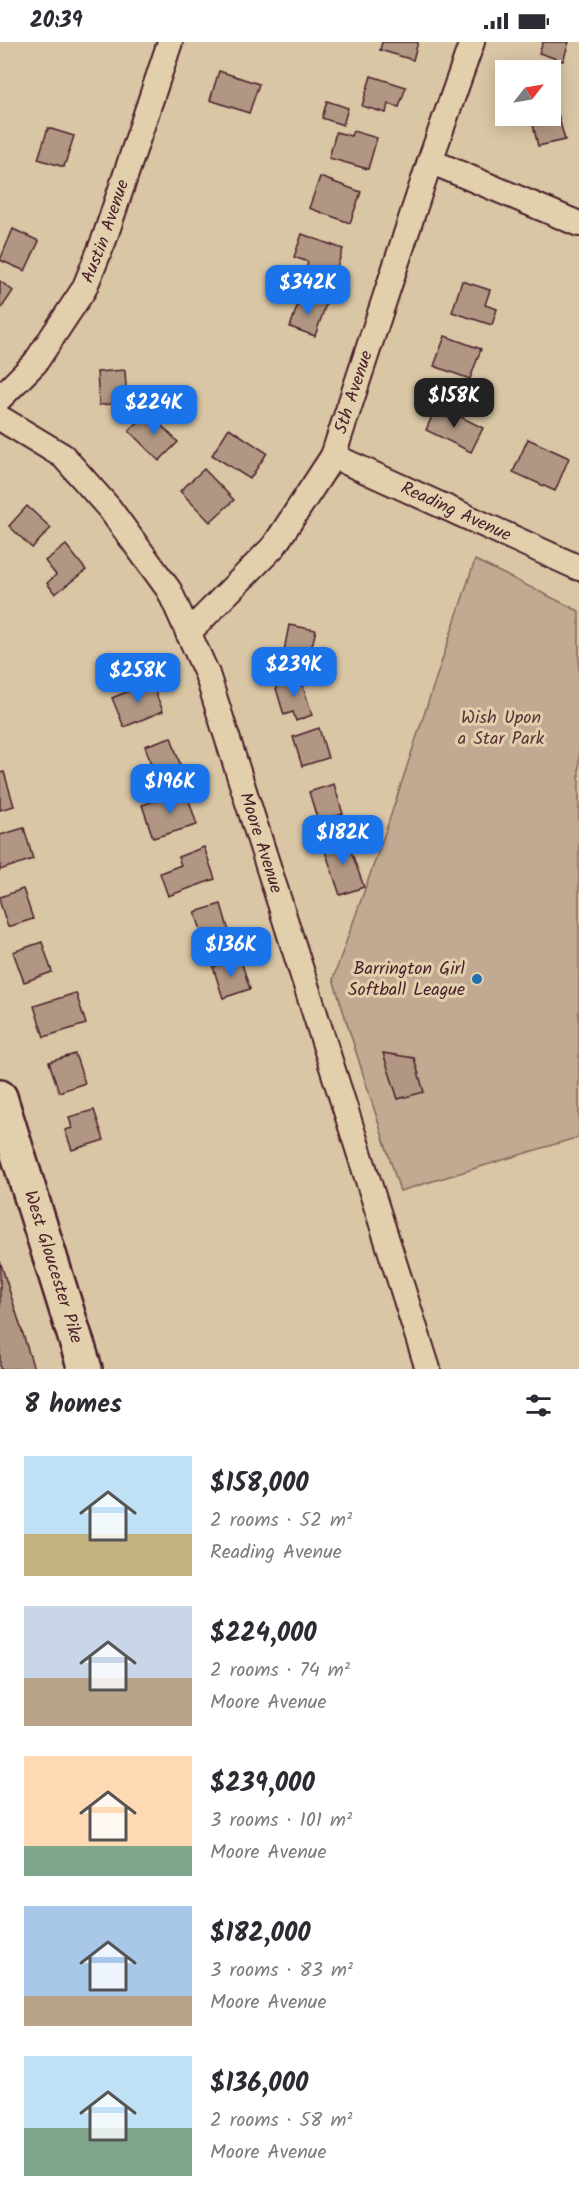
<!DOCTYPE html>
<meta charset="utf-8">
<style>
body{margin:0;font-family:Kalam,sans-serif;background:#f2f2f3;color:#2b2b33;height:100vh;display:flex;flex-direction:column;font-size:22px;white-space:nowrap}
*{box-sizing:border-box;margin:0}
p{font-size:20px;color:#7c7c81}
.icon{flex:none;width:33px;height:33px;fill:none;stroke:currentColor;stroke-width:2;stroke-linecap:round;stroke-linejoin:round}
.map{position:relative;height:1327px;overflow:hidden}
.drawer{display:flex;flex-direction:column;background:#fff;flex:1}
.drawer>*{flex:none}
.needle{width:39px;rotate:59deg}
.controls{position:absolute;left:495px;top:18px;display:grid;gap:12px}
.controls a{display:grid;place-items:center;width:66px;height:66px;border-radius:0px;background:#fff;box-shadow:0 3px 15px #0003;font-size:30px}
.price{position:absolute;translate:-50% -51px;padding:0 14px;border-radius:12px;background:#1a73e8;color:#fff;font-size:20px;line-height:39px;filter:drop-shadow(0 2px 3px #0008)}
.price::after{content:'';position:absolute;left:50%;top:36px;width:18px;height:14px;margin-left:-9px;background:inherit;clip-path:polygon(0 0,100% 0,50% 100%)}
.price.active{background:#222;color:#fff}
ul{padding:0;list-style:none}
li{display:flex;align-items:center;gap:18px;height:150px;padding:0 24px}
li span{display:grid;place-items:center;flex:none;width:168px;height:120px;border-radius:0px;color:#555}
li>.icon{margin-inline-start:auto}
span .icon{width:72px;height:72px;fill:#fffc;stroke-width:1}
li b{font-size:26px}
h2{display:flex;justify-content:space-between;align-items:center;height:72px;padding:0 24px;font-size:26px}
.status{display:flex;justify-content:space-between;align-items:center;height:42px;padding:0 30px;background:#fff;direction:ltr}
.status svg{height:16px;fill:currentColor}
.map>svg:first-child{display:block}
</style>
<div class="status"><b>20:39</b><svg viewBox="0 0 49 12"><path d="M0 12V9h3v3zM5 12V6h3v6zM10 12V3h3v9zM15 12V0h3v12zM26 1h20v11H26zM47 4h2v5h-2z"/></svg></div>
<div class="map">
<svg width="579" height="1327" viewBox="0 0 579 1327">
<rect width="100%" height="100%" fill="#d9c6a5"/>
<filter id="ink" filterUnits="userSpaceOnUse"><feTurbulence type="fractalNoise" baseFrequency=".0167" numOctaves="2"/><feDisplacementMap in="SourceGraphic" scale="12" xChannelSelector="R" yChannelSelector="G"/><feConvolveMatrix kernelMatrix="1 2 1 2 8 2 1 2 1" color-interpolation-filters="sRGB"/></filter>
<g filter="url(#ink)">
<path fill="#c1aa91" stroke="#86645e" stroke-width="1.5" d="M 475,518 L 579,569 L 579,1095 L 400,1149 L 333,937 L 388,782 Z"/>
<g fill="#b19783" stroke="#4a1f2b" stroke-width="1.5">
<path d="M 382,0 L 418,0 L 413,18 L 380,8 Z"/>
<path d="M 543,0 L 569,0 L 563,19 L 539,11 Z"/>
<path d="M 219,29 L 259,42 L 249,71 L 210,58 Z"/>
<path d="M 371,34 L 406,45 L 399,65 L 388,62 L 386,71 L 362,64 Z"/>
<path d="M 550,43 L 565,98 L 538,104 L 531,74 L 550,74 Z"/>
<path d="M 327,59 L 348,66 L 343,83 L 322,76 Z"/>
<path d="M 48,86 L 74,94 L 64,125 L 38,117 Z"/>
<path d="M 353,89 L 377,96 L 368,127 L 329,116 L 336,90 L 351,94 Z"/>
<path d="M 320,135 L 361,150 L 350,181 L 309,166 Z"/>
<path d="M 13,187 L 39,199 L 25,229 L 0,218 Z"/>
<path d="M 302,192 L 343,207 L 333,237 L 306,227 L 308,220 L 294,215 Z"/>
<path d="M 0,239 L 13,249 L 0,268 Z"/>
<path d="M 462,239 L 490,248 L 485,263 L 497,267 L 492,283 L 452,270 Z"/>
<path d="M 301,253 L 326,262 L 315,294 L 290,285 Z"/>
<path d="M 445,294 L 481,307 L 470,337 L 434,324 Z"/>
<path d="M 125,328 L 127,361 L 99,363 L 97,330 Z"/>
<path d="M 437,363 L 483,386 L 471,410 L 426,388 Z"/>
<path d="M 148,370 L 178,400 L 159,419 L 129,389 Z"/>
<path d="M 229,386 L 267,411 L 250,437 L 212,413 Z"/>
<path d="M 528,397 L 569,416 L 555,449 L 513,430 Z"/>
<path d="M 204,427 L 234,458 L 210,480 L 180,449 Z"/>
<path d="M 27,464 L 51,486 L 32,506 L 9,484 Z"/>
<path d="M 66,503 L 86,528 L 55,552 L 47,541 L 56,533 L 45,519 Z"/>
<path d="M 289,583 L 316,588 L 308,619 L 283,614 Z"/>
<path d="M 306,633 L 308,642 L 303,644 L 312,673 L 296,679 L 293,670 L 284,673 L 275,643 Z"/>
<path d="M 151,640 L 163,669 L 124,685 L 112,656 Z"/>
<path d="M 319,686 L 328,716 L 302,724 L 293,695 Z"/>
<path d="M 171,695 L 181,725 L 155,734 L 145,704 Z"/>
<path d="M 4,730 L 14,764 L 0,768 L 0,731 Z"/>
<path d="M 334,742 L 343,772 L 318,779 L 309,750 Z"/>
<path d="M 186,749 L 197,783 L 153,796 L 142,763 Z"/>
<path d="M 24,786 L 33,817 L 0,828 L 0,793 Z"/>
<path d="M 346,795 L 364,845 L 340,853 L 323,803 Z"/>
<path d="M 204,805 L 215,837 L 168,854 L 160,831 L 181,823 L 178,815 Z"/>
<path d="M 23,847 L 33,877 L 8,885 L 0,861 L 0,855 Z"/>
<path d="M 221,862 L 230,893 L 205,901 L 195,870 Z"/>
<path d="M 42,900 L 52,930 L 24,940 L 13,910 Z"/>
<path d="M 240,916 L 250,947 L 223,956 L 213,925 Z"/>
<path d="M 76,951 L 86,982 L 44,995 L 34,964 Z"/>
<path d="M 383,1011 L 414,1016 L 424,1050 L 398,1057 Z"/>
<path d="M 75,1012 L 85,1041 L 59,1050 L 49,1020 Z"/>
<path d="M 94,1068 L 104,1098 L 72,1108 L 65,1088 L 72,1086 L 69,1075 Z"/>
<path d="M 0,1219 L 34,1327 L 0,1327 Z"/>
</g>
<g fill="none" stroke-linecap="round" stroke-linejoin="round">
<g stroke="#4a1f2b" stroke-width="28">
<g id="street">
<path d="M 430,119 L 579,182"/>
<path id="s1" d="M 0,356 L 35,321 L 84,247 L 104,198 L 170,0"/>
<path id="s2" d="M 0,376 L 63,414 L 109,466 L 169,548 L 207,632 L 428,1327"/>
<path id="s3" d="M 333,414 L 579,526"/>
<path id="s4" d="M 188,591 L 274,504 L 333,414 L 430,119 L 472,0"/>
</g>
</g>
<g stroke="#4a1f2b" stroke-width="38">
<g id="secondary">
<path id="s5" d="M 0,1055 L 85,1327"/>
</g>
</g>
<use href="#street" stroke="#e2d0ad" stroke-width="24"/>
<use href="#secondary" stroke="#e2d0ad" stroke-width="33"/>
</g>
</g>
<circle fill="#1f6fb2" stroke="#e2d0ad" stroke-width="2" cx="477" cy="937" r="6"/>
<g text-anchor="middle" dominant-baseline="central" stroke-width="6" stroke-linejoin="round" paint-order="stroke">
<g font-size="18" fill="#4a1f2b" stroke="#e2d0ad">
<text stroke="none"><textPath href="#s1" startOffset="200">Austin Avenue</textPath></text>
<text stroke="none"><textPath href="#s4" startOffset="297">5th Avenue</textPath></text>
<text stroke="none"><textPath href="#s3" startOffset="135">Reading Avenue</textPath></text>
<text stroke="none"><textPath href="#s2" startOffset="514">Moore Avenue</textPath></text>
<text stroke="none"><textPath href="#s5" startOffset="178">West Gloucester Pike</textPath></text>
</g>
<g font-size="18" fill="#5c343a" stroke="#e2d0ad">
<text x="501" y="676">Wish Upon<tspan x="501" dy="21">a Star Park</tspan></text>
</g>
<g font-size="18" fill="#4a1f2b" stroke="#e2d0ad" text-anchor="end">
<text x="465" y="927">Barrington Girl<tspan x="465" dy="21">Softball League</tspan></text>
</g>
</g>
</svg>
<div class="controls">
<a><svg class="needle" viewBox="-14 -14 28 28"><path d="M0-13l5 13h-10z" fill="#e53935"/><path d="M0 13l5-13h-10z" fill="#7c7c81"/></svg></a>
</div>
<b class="price" style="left:308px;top:274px">$342K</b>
<b class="price active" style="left:454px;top:387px">$158K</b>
<b class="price" style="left:154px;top:394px">$224K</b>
<b class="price" style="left:294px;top:656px">$239K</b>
<b class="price" style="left:138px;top:662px">$258K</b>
<b class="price" style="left:170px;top:773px">$196K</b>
<b class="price" style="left:343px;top:824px">$182K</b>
<b class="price" style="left:231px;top:936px">$136K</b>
</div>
<section class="drawer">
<h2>8 homes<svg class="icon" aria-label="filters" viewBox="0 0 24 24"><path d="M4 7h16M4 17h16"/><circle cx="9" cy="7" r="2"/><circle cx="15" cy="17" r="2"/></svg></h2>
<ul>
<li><span style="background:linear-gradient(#bfe0f5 65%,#c2b280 0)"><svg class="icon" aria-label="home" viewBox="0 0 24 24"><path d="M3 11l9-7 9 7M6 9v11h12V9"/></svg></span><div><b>$158,000</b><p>2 rooms · 52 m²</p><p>Reading Avenue</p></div></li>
<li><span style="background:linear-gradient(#c9d6e8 60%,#b9a48a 0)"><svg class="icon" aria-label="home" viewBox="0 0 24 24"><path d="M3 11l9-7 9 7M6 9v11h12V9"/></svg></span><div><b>$224,000</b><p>2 rooms · 74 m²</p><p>Moore Avenue</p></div></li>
<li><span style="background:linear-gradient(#ffd9b3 75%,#7fa58c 0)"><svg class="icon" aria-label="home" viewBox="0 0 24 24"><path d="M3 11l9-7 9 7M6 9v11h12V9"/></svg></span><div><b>$239,000</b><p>3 rooms · 101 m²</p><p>Moore Avenue</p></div></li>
<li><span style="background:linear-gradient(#a9c7e8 75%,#b9a48a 0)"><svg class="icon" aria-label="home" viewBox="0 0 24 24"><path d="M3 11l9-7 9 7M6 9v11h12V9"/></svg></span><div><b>$182,000</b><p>3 rooms · 83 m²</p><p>Moore Avenue</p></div></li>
<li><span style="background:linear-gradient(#bfe0f5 60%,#7fa58c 0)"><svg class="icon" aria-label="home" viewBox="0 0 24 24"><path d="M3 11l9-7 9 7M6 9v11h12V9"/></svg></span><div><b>$136,000</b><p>2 rooms · 58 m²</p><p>Moore Avenue</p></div></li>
</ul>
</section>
